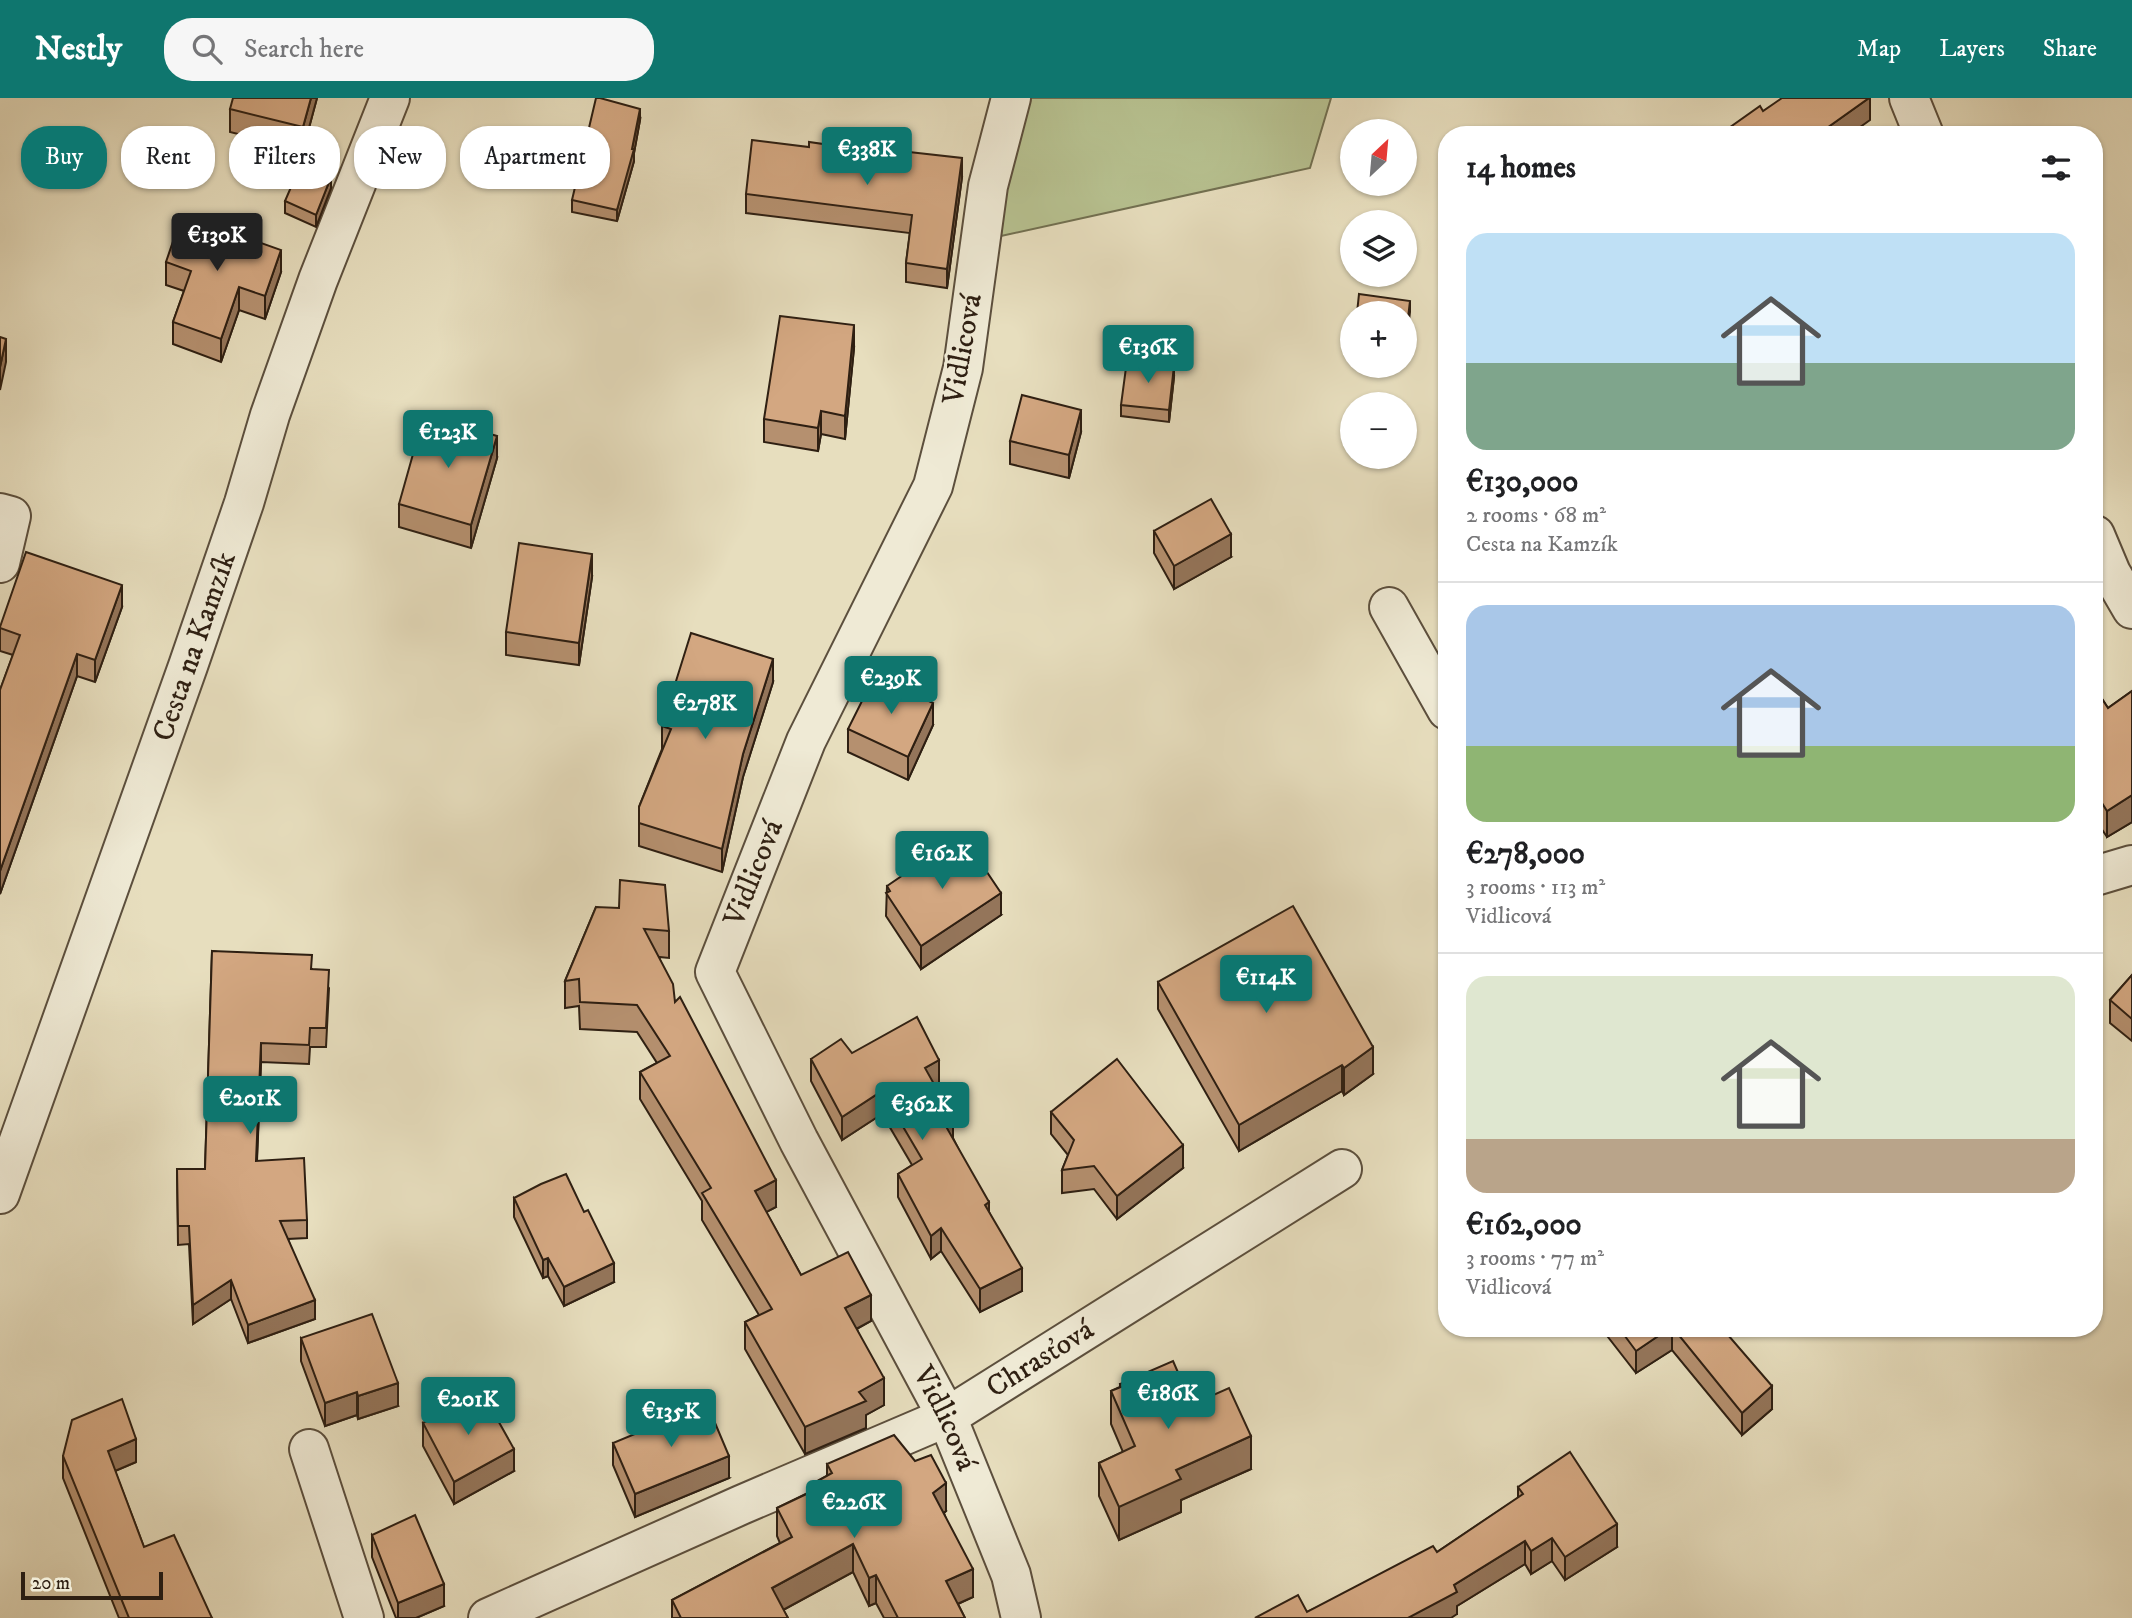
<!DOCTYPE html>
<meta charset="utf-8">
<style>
body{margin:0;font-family:"IM FELL DW Pica",serif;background:#f6f6f6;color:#202124;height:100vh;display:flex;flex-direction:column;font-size:26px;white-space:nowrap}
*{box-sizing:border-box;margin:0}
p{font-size:23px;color:#757577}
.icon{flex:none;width:38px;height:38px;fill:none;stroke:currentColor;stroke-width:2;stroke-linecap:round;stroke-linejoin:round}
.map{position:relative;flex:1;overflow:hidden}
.details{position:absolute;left:1438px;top:28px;width:665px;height:1211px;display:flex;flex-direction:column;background:#fff;border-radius:28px;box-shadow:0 2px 5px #0004}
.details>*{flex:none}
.banner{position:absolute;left:21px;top:28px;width:665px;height:63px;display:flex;gap:14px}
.needle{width:46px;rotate:26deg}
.buttons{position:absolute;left:1340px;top:21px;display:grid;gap:14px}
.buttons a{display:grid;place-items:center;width:77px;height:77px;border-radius:50%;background:#fff;box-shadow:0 2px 5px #0004;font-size:35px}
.scale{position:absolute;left:21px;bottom:18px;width:142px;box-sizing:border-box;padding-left:7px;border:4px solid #2e1f12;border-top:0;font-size:19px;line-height:24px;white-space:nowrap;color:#2e1f12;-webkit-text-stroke:5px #efead5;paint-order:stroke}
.price{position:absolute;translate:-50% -60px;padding:0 16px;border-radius:7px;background:#0f766e;color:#fff;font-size:23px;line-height:46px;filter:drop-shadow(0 2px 4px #0008)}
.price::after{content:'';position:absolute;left:50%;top:42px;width:21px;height:16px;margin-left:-10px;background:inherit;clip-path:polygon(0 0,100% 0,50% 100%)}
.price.on{background:#222;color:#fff}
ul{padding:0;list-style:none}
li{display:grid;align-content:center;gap:14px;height:371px;padding:0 28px}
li+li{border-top:2px solid #e0e0e0}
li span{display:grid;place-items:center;height:217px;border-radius:21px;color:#555}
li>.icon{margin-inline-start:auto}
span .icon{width:126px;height:126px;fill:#fffc;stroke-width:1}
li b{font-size:30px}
h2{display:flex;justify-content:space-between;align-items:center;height:84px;padding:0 28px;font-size:30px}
.tag{padding:0 24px;border-radius:28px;background:#fff;box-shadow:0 2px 5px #0004;font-size:24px;line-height:63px}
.tag.on{background:#0f766e;color:#fff}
header{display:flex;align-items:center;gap:42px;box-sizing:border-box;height:98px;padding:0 35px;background:#0f766e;color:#fff}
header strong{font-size:33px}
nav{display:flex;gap:38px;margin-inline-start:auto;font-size:24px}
.search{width:490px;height:63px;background:#f6f6f6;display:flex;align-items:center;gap:18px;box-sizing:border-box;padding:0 24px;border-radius:28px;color:#757577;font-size:26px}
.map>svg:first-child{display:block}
</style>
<header>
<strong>Nestly</strong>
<div class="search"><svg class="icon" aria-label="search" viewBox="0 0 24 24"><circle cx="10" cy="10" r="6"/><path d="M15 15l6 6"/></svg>Search here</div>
<nav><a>Map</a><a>Layers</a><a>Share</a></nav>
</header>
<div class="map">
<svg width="2132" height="1520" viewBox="0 0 2132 1520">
<rect width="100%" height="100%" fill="#e7debe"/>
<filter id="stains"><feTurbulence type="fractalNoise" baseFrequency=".00286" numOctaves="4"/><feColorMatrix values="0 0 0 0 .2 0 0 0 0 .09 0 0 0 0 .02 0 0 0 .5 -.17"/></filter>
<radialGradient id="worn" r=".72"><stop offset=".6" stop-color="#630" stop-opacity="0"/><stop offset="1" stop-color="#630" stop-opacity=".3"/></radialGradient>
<path fill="#b7c190" stroke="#727051" stroke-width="2" d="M 1009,0 L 1331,0 L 1310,70 L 1001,138 Z"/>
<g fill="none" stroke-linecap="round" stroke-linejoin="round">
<g stroke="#5c4f3d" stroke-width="42">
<g id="minor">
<path id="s1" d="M 1011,0 L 988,88 L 963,270 L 933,388 L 806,643 L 715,874 L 799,1043 L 947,1319 L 1011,1477 L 1021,1520"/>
<path d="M 1909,0 L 1924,37"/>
<path d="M 0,415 L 11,418 L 0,465"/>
<path d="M 2095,437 L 2111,475 L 2132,511"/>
<path d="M 1389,509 L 1447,612"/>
<path d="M 2095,778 L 2132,767"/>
<path id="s2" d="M 0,1096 L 188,568 L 244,405 L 270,317 L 318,182 L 390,0"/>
<path d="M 309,1351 L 364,1520"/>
<path id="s3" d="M 488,1520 L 741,1407 L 947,1319 L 1342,1071"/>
</g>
</g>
<use href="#minor" stroke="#efead5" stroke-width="38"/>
</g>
<g fill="#b5906f" stroke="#2e1f12" stroke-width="2">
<path d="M 317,0 L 303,52 L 230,34 L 230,11 Z"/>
<path d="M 640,22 L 634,55 L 634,63 L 617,123 L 572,114 L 572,102 Z"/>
<path d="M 962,79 L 947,190 L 906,184 L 906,165 L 910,135 L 746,115 L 746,96 Z"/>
<path d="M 331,90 L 316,129 L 285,115 L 285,103 Z"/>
<path d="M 166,164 L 281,174 L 265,221 L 239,212 L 221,264 L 173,246 L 173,224 L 184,193 L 166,187 Z"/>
<path d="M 854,250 L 845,341 L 821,336 L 818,353 L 764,344 L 764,321 Z"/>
<path d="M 1174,279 L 1169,324 L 1121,318 L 1121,307 Z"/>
<path d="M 1081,334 L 1069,380 L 1010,366 L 1010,343 Z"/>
<path d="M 497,360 L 471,450 L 399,429 L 399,406 Z"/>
<path d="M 1154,433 L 1231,459 L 1174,491 L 1154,455 Z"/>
<path d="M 592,479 L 579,567 L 506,557 L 506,534 Z"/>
<path d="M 122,509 L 95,584 L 77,578 L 0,796 L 0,592 L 13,557 L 0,553 L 0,529 Z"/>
<path d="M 773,584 L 743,679 L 722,774 L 639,748 L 639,709 L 662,651 L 662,628 Z"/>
<path d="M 2095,590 L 2108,610 L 2132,593 L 2132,724 L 2107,739 L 2095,721 Z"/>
<path d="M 933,627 L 908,682 L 848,654 L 848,631 Z"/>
<path d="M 887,788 L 1001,817 L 921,871 L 886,818 Z"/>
<path d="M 596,809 L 669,833 L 669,860 L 659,859 L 675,904 L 776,1109 L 766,1114 L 801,1177 L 871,1223 L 857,1231 L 884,1307 L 866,1317 L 866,1330 L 805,1356 L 745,1251 L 745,1224 L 759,1217 L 702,1122 L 702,1103 L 640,1001 L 640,974 L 657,965 L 637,934 L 580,931 L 579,908 L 565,910 L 565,883 Z"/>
<path d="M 212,853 L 312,871 L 329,890 L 326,949 L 310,949 L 309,966 L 261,964 L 257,1063 L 307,1122 L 307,1140 L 288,1141 L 315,1221 L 248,1245 L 231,1201 L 193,1226 L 189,1146 L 178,1147 L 177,1071 L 205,1071 Z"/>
<path d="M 2132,877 L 2132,943 L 2110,925 L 2110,902 Z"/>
<path d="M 1158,884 L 1373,976 L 1344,997 L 1342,993 L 1239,1053 L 1158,911 Z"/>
<path d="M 852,955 L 939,985 L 935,987 L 953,1040 L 989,1114 L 1022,1193 L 980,1214 L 941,1153 L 931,1161 L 898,1099 L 898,1076 L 912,1067 L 882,1016 L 842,1042 L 811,983 L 811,961 Z"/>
<path d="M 1051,1014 L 1183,1070 L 1117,1121 L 1094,1091 L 1062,1095 L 1062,1072 L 1068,1057 L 1051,1036 Z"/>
<path d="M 514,1100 L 614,1184 L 564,1208 L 548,1178 L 543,1180 L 514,1119 Z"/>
<path d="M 1601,1230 L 1722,1230 L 1772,1311 L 1742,1337 L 1672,1252 L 1636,1275 Z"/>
<path d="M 301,1240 L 398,1308 L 358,1321 L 357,1317 L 325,1328 L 301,1263 Z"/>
<path d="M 1120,1286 L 1183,1286 L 1200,1303 L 1251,1371 L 1181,1402 L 1181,1414 L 1119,1442 L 1099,1398 L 1099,1365 L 1123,1354 L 1111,1326 L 1111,1293 L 1120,1289 Z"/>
<path d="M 423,1325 L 514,1373 L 454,1406 L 423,1348 Z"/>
<path d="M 613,1345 L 729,1380 L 635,1419 L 613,1367 Z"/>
<path d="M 63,1358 L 136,1364 L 115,1373 L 144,1449 L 212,1520 L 119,1520 L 63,1380 Z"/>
<path d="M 827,1366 L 946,1413 L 944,1415 L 973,1499 L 958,1506 L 965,1520 L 884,1520 L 876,1505 L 869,1508 L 853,1474 L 783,1512 L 788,1520 L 672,1520 L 672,1502 L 780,1445 L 777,1438 L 777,1410 L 812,1393 L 812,1386 L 827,1378 Z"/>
<path d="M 1518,1389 L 1617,1449 L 1565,1482 L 1552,1463 L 1531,1476 L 1525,1466 L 1457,1508 L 1457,1516 L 1307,1514 L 1437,1454 L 1518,1400 Z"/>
<path d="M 372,1437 L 444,1508 L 416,1520 L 396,1520 L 372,1459 Z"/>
</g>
<g fill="#94755a" stroke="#2e1f12" stroke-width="2">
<path d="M 311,0 L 317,0 L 303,52 L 303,29 Z"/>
<path d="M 1869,0 L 1870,0 L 1870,22 L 1849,37 L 1817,37 Z"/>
<path d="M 640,11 L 640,22 L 634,55 L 634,63 L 617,123 L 617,112 L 632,51 Z"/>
<path d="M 962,60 L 962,79 L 947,190 L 947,171 Z"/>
<path d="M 331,79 L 331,90 L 316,129 L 316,117 Z"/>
<path d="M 281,152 L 281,174 L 265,221 L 265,198 Z"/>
<path d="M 239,189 L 239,212 L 221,264 L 221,241 Z"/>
<path d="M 1410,203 L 1410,214 L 1405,256 L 1405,245 Z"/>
<path d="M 854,227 L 854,250 L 845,341 L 845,318 Z"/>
<path d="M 6,241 L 6,264 L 0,292 L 0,269 Z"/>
<path d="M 1174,268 L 1174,279 L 1169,324 L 1169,312 Z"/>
<path d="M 1081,312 L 1081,334 L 1069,380 L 1069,357 Z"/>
<path d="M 821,313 L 821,336 L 818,353 L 818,330 Z"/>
<path d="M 497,338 L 497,360 L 471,450 L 471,427 Z"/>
<path d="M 1231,436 L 1231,459 L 1174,491 L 1174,468 Z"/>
<path d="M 592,456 L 592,479 L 579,567 L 579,545 Z"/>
<path d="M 122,487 L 122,509 L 95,584 L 95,562 Z"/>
<path d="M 77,556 L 77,578 L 0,796 L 0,773 Z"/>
<path d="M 773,561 L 773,584 L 743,679 L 722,774 L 722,751 L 743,656 Z"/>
<path d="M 933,605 L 933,627 L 908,682 L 908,659 Z"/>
<path d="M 2132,697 L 2132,724 L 2107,739 L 2107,713 Z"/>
<path d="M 1001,795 L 1001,817 L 921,871 L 921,848 Z"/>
<path d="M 261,945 L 261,964 L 256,1081 L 256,1063 Z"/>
<path d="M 1373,949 L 1373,976 L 1344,997 L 1344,970 Z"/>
<path d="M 939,962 L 939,985 L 925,992 L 925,970 Z"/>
<path d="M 1342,967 L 1342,993 L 1239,1053 L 1239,1027 Z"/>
<path d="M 882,993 L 882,1016 L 842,1042 L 842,1019 Z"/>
<path d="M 953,1020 L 953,1043 L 944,1025 Z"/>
<path d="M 1183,1047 L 1183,1070 L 1117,1121 L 1117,1098 Z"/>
<path d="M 776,1082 L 776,1109 L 755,1120 L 755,1093 Z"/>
<path d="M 989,1104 L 989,1127 L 985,1107 Z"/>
<path d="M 941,1130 L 941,1153 L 931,1161 L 931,1138 Z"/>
<path d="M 548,1160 L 548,1178 L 543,1180 L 543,1162 Z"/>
<path d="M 614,1165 L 614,1184 L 564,1208 L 564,1189 Z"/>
<path d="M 1022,1170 L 1022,1193 L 980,1214 L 980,1191 Z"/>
<path d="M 231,1182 L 231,1201 L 193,1226 L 193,1207 Z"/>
<path d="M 871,1197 L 871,1223 L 845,1237 L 845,1210 Z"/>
<path d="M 315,1202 L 315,1221 L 248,1245 L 248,1227 Z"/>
<path d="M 1670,1230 L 1672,1230 L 1672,1252 L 1636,1275 L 1636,1253 Z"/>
<path d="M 884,1280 L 884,1307 L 866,1317 L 866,1330 L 805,1356 L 805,1329 L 859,1294 Z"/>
<path d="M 398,1285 L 398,1308 L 358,1321 L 358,1298 Z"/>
<path d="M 1772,1288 L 1772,1311 L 1742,1337 L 1742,1315 Z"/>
<path d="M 357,1294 L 357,1317 L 325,1328 L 325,1305 Z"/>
<path d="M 1251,1338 L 1251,1371 L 1181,1402 L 1181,1414 L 1119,1442 L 1119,1409 L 1176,1372 Z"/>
<path d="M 136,1341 L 136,1364 L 108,1376 L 108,1353 Z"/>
<path d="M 514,1351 L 514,1373 L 454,1406 L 454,1384 Z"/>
<path d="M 729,1358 L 729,1380 L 635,1419 L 635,1396 Z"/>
<path d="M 946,1385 L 946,1413 L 933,1423 L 933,1395 Z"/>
<path d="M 1617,1426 L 1617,1449 L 1565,1482 L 1565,1459 Z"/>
<path d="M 1552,1440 L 1552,1463 L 1531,1476 L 1531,1453 Z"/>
<path d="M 1525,1443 L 1525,1466 L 1457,1508 L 1457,1516 L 1451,1520 L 1408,1520 L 1454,1487 Z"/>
<path d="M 853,1446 L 853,1474 L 772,1518 L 772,1490 Z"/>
<path d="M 973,1471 L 973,1499 L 946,1511 L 946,1483 Z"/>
<path d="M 876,1477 L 876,1505 L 869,1508 L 869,1480 Z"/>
<path d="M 444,1486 L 444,1508 L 416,1520 L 398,1520 L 398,1505 Z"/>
</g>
<g fill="#d3a781" stroke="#2e1f12" stroke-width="2">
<path d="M 233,0 L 311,0 L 303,29 L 230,11 Z"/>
<path d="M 596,0 L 600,0 L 640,11 L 632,51 L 634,51 L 617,112 L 572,102 Z"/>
<path d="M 1782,0 L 1869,0 L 1817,37 L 1719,37 L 1760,8 L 1763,13 Z"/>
<path d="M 752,42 L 809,49 L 809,44 L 865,52 L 865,49 L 962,60 L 947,171 L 906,165 L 912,117 L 746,96 Z"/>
<path d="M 301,66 L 331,79 L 316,117 L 285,103 Z"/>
<path d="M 182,117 L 281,152 L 265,198 L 239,189 L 221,241 L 173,224 L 191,173 L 166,164 Z"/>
<path d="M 1359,196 L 1410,203 L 1405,245 L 1405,215 L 1357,215 Z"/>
<path d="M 780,218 L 854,227 L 845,318 L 821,313 L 818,330 L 764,321 Z"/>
<path d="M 0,239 L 6,241 L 0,269 Z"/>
<path d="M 1127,262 L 1174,268 L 1169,312 L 1121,307 Z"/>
<path d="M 1022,297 L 1081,312 L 1069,357 L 1010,343 Z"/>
<path d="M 424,317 L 497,338 L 471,427 L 399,406 Z"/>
<path d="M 1211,401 L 1231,436 L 1174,468 L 1154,433 Z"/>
<path d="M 519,445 L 592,456 L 579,545 L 506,534 Z"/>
<path d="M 26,454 L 122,487 L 95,562 L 77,556 L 0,773 L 0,592 L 20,537 L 0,530 L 0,529 Z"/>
<path d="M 691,535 L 773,561 L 743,656 L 722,751 L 639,725 L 639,709 L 671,631 L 662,628 Z"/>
<path d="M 875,577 L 933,605 L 908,659 L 848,631 Z"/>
<path d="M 2095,590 L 2108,610 L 2132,593 L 2132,697 L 2107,713 L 2095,694 Z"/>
<path d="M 962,737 L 1001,795 L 921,848 L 886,795 L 890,793 L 887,788 Z"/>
<path d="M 620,782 L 665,787 L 669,833 L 644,831 L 673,886 L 675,904 L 680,899 L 776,1082 L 755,1093 L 801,1177 L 848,1154 L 871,1197 L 845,1210 L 884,1280 L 859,1294 L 866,1303 L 805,1329 L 745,1224 L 772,1211 L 702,1095 L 711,1090 L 640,974 L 670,958 L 637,907 L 580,904 L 579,881 L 565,883 L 596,809 L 619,810 Z"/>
<path d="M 1293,808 L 1373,949 L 1344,970 L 1342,967 L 1239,1027 L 1158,884 Z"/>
<path d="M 212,853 L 312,857 L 311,871 L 329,872 L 326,930 L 310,930 L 309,947 L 261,945 L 256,1063 L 304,1060 L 307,1122 L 280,1123 L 315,1202 L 248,1227 L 231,1182 L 193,1207 L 189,1128 L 178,1128 L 177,1071 L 205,1071 Z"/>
<path d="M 2132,877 L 2132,921 L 2110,902 Z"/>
<path d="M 917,919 L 939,962 L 925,970 L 953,1020 L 944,1025 L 989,1104 L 985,1107 L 1022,1170 L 980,1191 L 941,1130 L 931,1138 L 898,1076 L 922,1061 L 882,993 L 842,1019 L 811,961 L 841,941 L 852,955 Z"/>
<path d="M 1117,961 L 1183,1047 L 1117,1098 L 1094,1068 L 1062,1072 L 1074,1042 L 1051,1014 Z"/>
<path d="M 566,1076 L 584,1114 L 588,1112 L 614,1165 L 564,1189 L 548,1160 L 543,1162 L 514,1100 L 541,1086 Z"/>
<path d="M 372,1216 L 398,1285 L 358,1298 L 357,1294 L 325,1305 L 301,1240 Z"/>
<path d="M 1619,1230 L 1670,1230 L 1636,1253 Z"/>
<path d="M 1673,1230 L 1722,1230 L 1772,1288 L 1742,1315 Z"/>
<path d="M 1173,1263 L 1183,1286 L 1191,1283 L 1200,1303 L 1229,1290 L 1251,1338 L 1176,1372 L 1181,1381 L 1119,1409 L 1099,1365 L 1135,1348 L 1111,1293 L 1121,1289 L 1120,1286 Z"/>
<path d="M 482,1294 L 514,1351 L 454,1384 L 423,1325 Z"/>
<path d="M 122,1301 L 136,1341 L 108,1353 L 144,1449 L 174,1437 L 212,1520 L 129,1520 L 63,1358 L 72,1322 Z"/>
<path d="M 707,1306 L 729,1358 L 635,1396 L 613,1345 Z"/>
<path d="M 894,1337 L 915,1363 L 931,1357 L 946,1385 L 933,1395 L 973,1471 L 946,1483 L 965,1520 L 898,1520 L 876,1477 L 869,1480 L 853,1446 L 772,1490 L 788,1520 L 681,1520 L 672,1502 L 792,1439 L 777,1410 L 815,1392 L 812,1386 L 832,1375 L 827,1366 Z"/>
<path d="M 1570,1354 L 1617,1426 L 1565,1459 L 1552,1440 L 1531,1453 L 1525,1443 L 1454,1487 L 1457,1494 L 1408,1520 L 1255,1520 L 1298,1497 L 1307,1514 L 1433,1448 L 1437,1454 L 1523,1396 L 1518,1389 Z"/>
<path d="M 415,1417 L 444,1486 L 398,1505 L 372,1437 Z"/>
</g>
<g text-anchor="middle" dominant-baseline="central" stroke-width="6" stroke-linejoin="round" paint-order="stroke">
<g font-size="30" fill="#2e1f12" stroke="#efead5">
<text transform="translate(963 251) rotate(-80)">Vidlicová</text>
<text stroke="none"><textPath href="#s2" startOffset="581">Cesta na Kamzík</textPath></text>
<text transform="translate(754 775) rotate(-68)">Vidlicová</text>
<text stroke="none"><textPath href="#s3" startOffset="611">Chrasťová</textPath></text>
<text stroke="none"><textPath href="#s1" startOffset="1432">Vidlicová</textPath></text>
</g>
</g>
<rect width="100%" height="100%" filter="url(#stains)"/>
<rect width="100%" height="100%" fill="url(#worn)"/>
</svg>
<div class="buttons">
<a><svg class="needle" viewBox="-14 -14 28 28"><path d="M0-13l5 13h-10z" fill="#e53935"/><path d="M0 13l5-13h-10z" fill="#757577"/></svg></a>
<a><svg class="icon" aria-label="layers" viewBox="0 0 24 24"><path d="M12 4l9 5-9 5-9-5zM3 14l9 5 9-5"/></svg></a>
<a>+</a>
<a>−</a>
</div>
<div class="scale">20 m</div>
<b class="price" style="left:867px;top:89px">€338K</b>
<b class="price on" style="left:217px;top:175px">€130K</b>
<b class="price" style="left:1148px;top:287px">€136K</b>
<b class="price" style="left:448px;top:372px">€123K</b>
<b class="price" style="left:891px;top:618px">€239K</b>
<b class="price" style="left:705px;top:643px">€278K</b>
<b class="price" style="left:942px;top:793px">€162K</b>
<b class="price" style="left:1266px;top:917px">€114K</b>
<b class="price" style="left:250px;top:1038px">€201K</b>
<b class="price" style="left:922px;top:1044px">€362K</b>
<b class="price" style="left:1168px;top:1333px">€186K</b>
<b class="price" style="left:468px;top:1339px">€201K</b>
<b class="price" style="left:671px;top:1351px">€135K</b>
<b class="price" style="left:854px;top:1442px">€226K</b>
<div class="banner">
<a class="tag on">Buy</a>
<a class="tag">Rent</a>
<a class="tag">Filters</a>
<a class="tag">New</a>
<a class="tag">Apartment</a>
</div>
<section class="details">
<h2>14 homes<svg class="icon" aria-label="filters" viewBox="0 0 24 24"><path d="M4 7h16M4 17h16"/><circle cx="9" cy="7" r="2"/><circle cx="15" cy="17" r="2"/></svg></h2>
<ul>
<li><span style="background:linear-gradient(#bfe0f5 60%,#7fa58c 0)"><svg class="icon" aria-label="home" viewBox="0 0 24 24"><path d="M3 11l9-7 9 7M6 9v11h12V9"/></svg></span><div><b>€130,000</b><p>2 rooms · 68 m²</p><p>Cesta na Kamzík</p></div></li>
<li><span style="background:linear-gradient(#a9c7e8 65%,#8fb573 0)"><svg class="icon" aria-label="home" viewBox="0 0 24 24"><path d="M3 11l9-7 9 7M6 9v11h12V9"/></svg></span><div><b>€278,000</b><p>3 rooms · 113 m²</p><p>Vidlicová</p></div></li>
<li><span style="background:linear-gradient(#dfe7d0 75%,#b9a48a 0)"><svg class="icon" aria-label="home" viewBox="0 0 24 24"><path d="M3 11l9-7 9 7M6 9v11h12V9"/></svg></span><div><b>€162,000</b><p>3 rooms · 77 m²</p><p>Vidlicová</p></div></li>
</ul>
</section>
</div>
